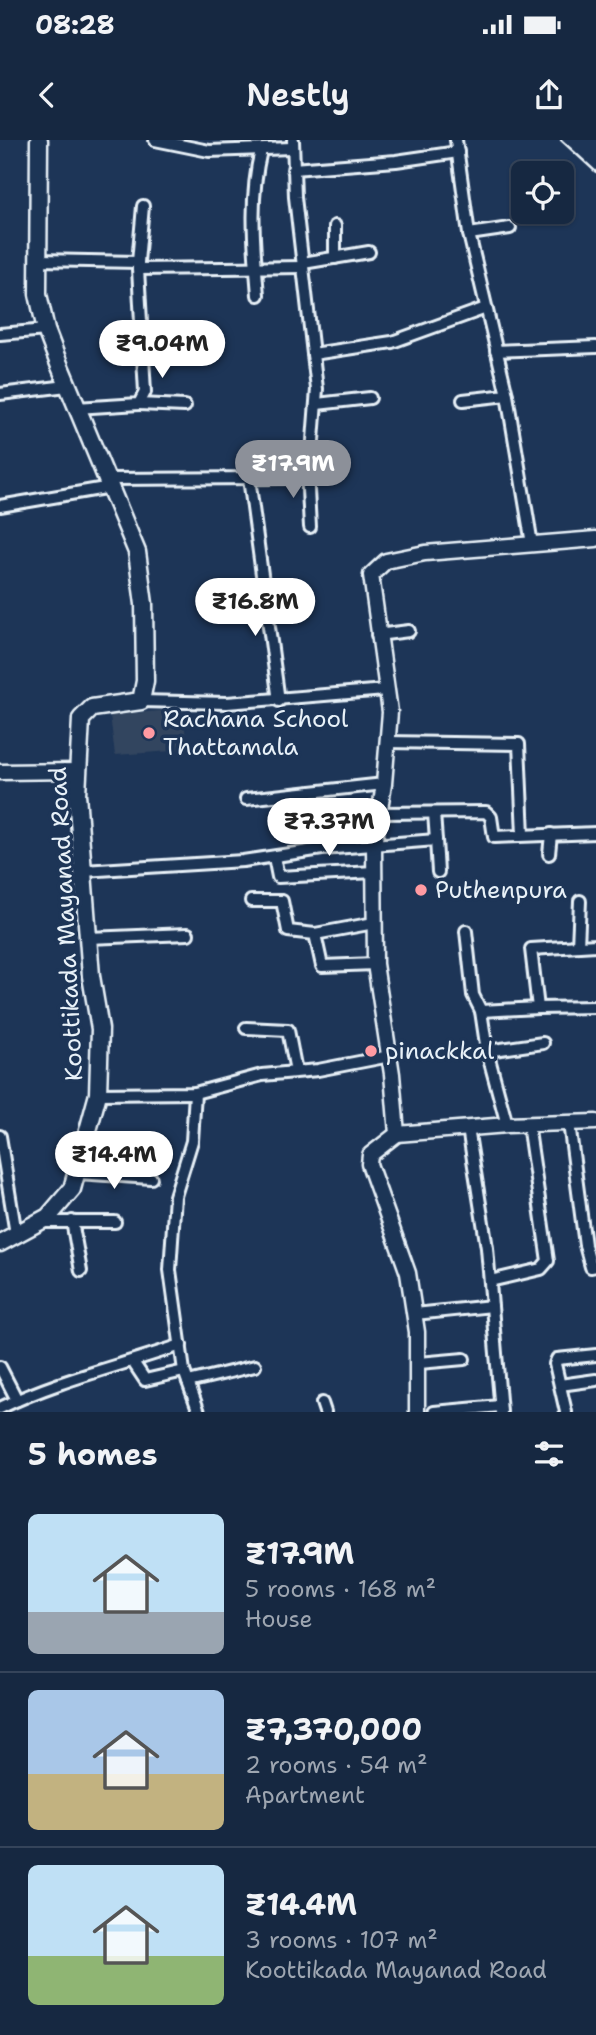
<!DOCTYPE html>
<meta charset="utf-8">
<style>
body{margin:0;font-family:"Shantell Sans",sans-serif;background:#23344c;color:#f1f3f6;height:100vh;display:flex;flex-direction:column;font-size:26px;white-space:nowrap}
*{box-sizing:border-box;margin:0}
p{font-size:23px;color:#9ea6b1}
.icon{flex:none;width:38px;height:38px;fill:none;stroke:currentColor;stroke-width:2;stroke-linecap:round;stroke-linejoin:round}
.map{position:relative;height:1272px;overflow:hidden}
.details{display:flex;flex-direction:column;background:#162841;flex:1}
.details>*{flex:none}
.fabs{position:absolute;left:511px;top:21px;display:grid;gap:14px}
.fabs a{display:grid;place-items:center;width:63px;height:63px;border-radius:10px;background:#162841;box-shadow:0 2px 5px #0004,0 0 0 2px #35445a;font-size:35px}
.price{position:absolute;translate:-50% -60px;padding:0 16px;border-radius:24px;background:#fff;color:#222;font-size:23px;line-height:46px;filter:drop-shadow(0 2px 4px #0008)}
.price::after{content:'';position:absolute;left:50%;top:42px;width:21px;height:16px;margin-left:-10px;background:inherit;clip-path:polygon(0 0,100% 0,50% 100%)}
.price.selected{background:#8c9099;color:#fff}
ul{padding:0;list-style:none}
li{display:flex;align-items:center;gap:21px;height:175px;padding:0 28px}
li+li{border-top:2px solid #35445a}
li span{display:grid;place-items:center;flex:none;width:196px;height:140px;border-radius:10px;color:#555}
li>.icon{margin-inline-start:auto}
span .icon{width:84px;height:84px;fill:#fffc;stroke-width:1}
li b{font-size:30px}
h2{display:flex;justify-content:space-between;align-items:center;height:84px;padding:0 28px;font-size:30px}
.status{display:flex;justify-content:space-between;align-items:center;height:49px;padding:0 35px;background:#162841;direction:ltr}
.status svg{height:19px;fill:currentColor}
header{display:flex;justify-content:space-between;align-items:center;height:91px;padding:0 28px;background:#162841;font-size:32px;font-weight:600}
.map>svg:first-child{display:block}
</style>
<div class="status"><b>08:28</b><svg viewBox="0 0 49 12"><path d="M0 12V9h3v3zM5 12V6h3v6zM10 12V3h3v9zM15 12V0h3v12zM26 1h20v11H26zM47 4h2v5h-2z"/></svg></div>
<header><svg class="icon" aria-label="back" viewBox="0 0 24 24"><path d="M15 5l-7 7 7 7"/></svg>Nestly<svg class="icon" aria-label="share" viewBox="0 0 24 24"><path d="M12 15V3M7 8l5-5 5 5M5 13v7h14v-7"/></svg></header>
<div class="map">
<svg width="596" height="1272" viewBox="0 0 596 1272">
<rect width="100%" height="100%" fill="#1d3557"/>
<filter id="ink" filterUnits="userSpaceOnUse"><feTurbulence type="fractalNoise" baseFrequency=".0143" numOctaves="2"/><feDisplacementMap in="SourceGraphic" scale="14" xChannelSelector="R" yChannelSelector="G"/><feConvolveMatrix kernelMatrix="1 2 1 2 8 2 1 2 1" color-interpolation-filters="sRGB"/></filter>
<g filter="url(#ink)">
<path fill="#32455e" d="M 183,569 L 187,610 L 115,615 L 110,575 Z"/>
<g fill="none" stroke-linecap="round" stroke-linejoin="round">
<g stroke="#e8f1f8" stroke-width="16">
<g id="minor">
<path d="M 155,0 L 209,11 L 291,8"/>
<path d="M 456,0 L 469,94 L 507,255 L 532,404"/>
<path d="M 293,29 L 396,21 L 458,12"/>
<path d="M 335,86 L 335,118"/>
<path d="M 469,94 L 510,88"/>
<path d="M 39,120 L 138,122 L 138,129 L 303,127"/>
<path d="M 138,122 L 143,66"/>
<path d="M 303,123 L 369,112"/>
<path d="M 258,155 C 254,105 249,59 261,10"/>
<path d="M 0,194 L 46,190"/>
<path d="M 496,211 L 596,207"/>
<path d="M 313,214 L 392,202 L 486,168"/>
<path d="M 0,254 L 67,246"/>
<path d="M 463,260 L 507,255"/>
<path d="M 139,264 L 185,266"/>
<path d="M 317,264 L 370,258"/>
<path d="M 76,268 L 139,264 L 145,252 L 138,129"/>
<path d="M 307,331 L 310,387"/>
<path d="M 249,338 L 279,561"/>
<path d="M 108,339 L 282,338 L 302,335 L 311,326 L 317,249 L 295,57 L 293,0"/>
<path d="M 0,366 L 111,347"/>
<path d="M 377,495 L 409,491"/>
<path d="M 141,561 L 227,563 L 385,550"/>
<path d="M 387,602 L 519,604 L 523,695"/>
<path d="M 246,659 L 384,644"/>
<path d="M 380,673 L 486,672 L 491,677 L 494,697 L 596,693"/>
<path d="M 434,673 L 436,700"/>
<path d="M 549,714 L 551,694"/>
<path d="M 274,717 L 278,737 L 374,732"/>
<path d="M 83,731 L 243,721 L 322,709 L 436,700 L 438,732"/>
<path d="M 251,761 L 282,761 L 288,791 L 315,794 L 322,826 L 375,824"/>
<path d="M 466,791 L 473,855 L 481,871 L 487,911 L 507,985"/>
<path d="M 315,794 L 374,783"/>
<path d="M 88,798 L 188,794"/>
<path d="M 578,806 L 580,761"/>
<path d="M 538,868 L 596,867"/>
<path d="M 481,871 L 538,868 L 531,809 L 596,805"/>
<path d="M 246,888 L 288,890 L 296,931"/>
<path d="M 487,911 L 543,903"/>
<path d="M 195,953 L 192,1001 L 175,1056 L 170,1130 L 184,1231 L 199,1272"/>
<path d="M 98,954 L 195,953 L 262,935 L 318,930 L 390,916"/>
<path d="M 569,983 L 585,1105 L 591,1127 L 596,1126"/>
<path d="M 468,988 L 487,1108 L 501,1272"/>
<path d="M 0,996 L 16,1094"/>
<path d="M 78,1033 L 151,1038"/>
<path d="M 72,1081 L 81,1131"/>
<path d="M 41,1082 L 115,1082"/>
<path d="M 490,1141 L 541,1129 L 548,1121 L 528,984"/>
<path d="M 415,1174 L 492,1166"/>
<path d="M 133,1222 L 145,1240 L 184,1231"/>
<path d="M 419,1223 L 464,1219"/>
<path d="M 0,1227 L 17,1260"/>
<path d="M 188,1242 L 255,1226"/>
<path d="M 560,1245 L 596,1240"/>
<path d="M 322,1263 L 325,1272"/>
<path d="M 0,1268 C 58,1240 120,1226 181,1205"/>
<path d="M 434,1272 L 500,1266"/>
<path d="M 566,1272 L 555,1224 L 557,1219 L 596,1215"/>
</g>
</g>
<g stroke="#e8f1f8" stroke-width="19">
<g id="tertiary">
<path d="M 0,632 L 77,631"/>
<path d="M 397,994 L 507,985 L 596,982"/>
<path d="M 417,1272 L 417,1192 L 408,1133 L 369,1024 L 370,1015 L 397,994 L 392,934 L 375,824 L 374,705 L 384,644 L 390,572 L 371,435 L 386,421 L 425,413 L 596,399"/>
</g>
</g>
<g stroke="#e8f1f8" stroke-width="21">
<path id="secondary" d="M 0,1103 L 48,1077 L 72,1049 L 98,954 L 100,889 L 91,836 L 77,654 L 81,579 L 92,568 L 141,561 L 145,541 L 144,464 L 137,412 L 59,224 L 46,190 L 38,154 L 39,0"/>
</g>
<use href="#minor" stroke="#1d3557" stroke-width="10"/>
<use href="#tertiary" stroke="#1d3557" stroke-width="14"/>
<use href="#secondary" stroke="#1d3557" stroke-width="16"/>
<path stroke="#e8f1f8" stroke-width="2.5" d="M 561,0 L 596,32"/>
</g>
</g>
<g fill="#ff9aa2" stroke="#1d3557" stroke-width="2.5">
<circle cx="149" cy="593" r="7"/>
<circle cx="421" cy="750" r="7"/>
<circle cx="371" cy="911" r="7"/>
</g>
<g text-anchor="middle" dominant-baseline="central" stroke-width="7" stroke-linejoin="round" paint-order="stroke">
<g font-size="24" fill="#e8f1f8" stroke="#1d3557" text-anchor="start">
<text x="163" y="579">Rachana School<tspan x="163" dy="28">Thattamala</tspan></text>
<text x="435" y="750">Puthenpura</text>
<text x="385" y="911">pinackkal</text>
</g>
<g font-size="24" fill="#e8f1f8" stroke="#1d3557">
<text transform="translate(66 784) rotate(-93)">Koottikada Mayanad Road</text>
</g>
</g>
</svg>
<div class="fabs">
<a><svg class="icon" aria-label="locate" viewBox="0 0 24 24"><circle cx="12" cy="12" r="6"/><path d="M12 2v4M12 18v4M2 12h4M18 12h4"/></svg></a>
</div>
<b class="price" style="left:162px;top:240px">₹9.04M</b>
<b class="price selected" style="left:293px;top:360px">₹17.9M</b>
<b class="price" style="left:255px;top:498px">₹16.8M</b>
<b class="price" style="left:329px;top:718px">₹7.37M</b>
<b class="price" style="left:114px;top:1051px">₹14.4M</b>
</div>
<section class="details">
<h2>5 homes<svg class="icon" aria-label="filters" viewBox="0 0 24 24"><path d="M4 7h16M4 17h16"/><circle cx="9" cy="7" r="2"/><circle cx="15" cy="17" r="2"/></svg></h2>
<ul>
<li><span style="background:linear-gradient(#bfe0f5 70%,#9aa5b1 0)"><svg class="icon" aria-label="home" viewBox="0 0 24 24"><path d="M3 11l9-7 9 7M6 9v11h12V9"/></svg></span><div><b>₹17.9M</b><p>5 rooms · 168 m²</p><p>House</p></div></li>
<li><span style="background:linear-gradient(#a9c7e8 60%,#c2b280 0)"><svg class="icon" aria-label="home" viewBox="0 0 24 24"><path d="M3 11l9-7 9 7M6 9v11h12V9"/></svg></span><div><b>₹7,370,000</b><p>2 rooms · 54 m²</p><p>Apartment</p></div></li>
<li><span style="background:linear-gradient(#bfe0f5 65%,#8fb573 0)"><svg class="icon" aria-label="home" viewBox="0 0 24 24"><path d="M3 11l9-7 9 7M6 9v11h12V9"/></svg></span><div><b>₹14.4M</b><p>3 rooms · 107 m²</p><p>Koottikada Mayanad Road</p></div></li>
</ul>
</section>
